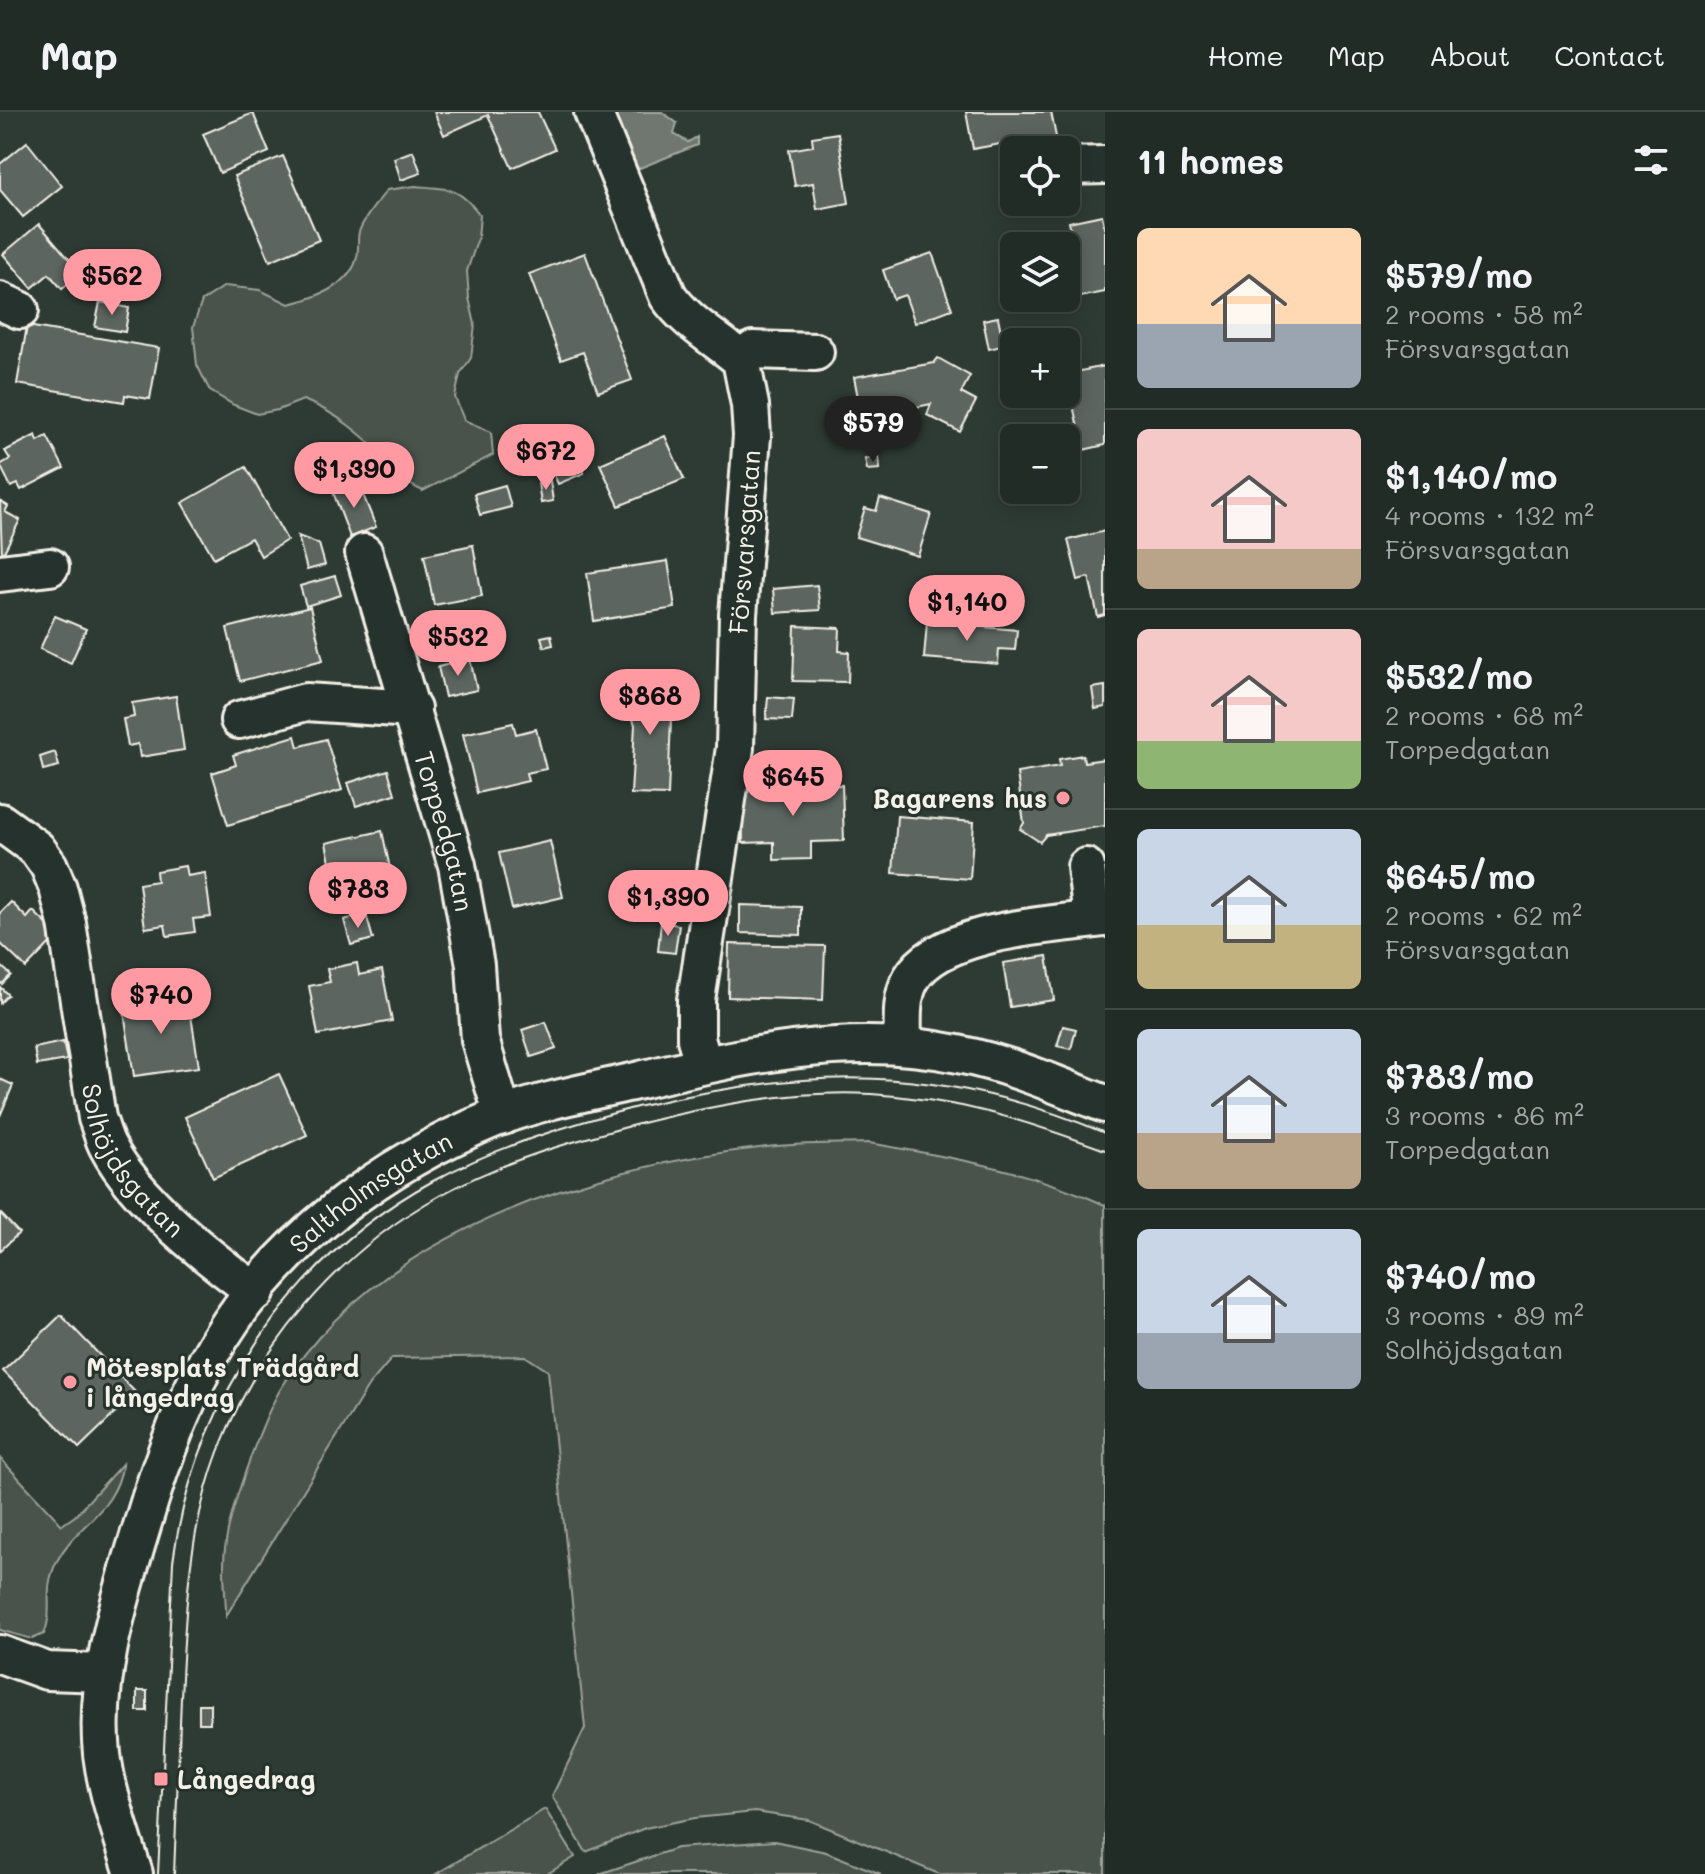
<!DOCTYPE html>
<meta charset="utf-8">
<style>
body{margin:0;font-family:Mali,sans-serif;background:#2e3833;color:#f1f3f6;height:100vh;display:flex;flex-direction:column;font-size:30px;white-space:nowrap}
*{box-sizing:border-box;margin:0}
p{font-size:26px;color:#a2a7a7}
.icon{flex:none;width:44px;height:44px;fill:none;stroke:currentColor;stroke-width:2;stroke-linecap:round;stroke-linejoin:round}
.map{position:relative;flex:1;overflow:hidden}
.panel{display:flex;flex-direction:column;background:#222c27;width:600px}
.panel>*{flex:none}
.fabs{position:absolute;left:1000px;top:24px;display:grid;gap:16px}
.fabs a{display:grid;place-items:center;width:80px;height:80px;border-radius:12px;background:#222c27;box-shadow:0 4px 20px #0003,0 0 0 2px #3f4844;font-size:40px}
.price{position:absolute;translate:-50% -68px;padding:0 18px;border-radius:28px;background:#ff9aa2;color:#111;font-size:26px;line-height:52px;filter:drop-shadow(0 2px 4px #0008)}
.price::after{content:'';position:absolute;left:50%;top:48px;width:24px;height:18px;margin-left:-12px;background:inherit;clip-path:polygon(0 0,100% 0,50% 100%)}
.price.selected{background:#222;color:#fff}
ul{padding:0;list-style:none}
li{display:flex;align-items:center;gap:24px;height:200px;padding:0 32px}
li+li{border-top:2px solid #3f4844}
li span{display:grid;place-items:center;flex:none;width:224px;height:160px;border-radius:12px;color:#555}
li>.icon{margin-inline-start:auto}
span .icon{width:96px;height:96px;fill:#fffc;stroke-width:1}
li b{font-size:34px}
h2{display:flex;justify-content:space-between;align-items:center;height:96px;padding:0 32px;font-size:34px}
header{display:flex;align-items:center;gap:48px;box-sizing:border-box;height:112px;padding:0 40px;background:#222c27;border-bottom:2px solid #3f4844}
header strong{font-size:38px}
nav{display:flex;gap:44px;margin-inline-start:auto;font-size:28px}
main{display:flex;flex:1;min-height:0}
.map>svg:first-child{display:block}
</style>
<header>
<strong>Map</strong>
<nav><a>Home</a><a>Map</a><a>About</a><a>Contact</a></nav>
</header>
<main>
<div class="map">
<svg width="1105" height="1762" viewBox="0 0 1105 1762">
<rect width="100%" height="100%" fill="#2e3b34"/>
<filter id="ink" filterUnits="userSpaceOnUse"><feTurbulence type="fractalNoise" baseFrequency=".0125" numOctaves="2"/><feDisplacementMap in="SourceGraphic" scale="16" xChannelSelector="R" yChannelSelector="G"/><feConvolveMatrix kernelMatrix="1 2 1 2 8 2 1 2 1" color-interpolation-filters="sRGB"/></filter>
<g filter="url(#ink)">
<g fill="#48524c" stroke="#9ea29a" stroke-width="2">
<path d="M 415,74 C 449,77 458,74 480,103 L 478,126 L 467,159 L 469,186 L 475,212 L 471,246 L 460,262 L 455,285 L 464,308 L 491,320 L 493,343 L 423,379 C 396,367 404,364 386,346 C 361,322 336,300 303,288 L 278,298 L 257,302 L 234,293 L 210,279 L 197,253 L 193,215 L 202,189 L 225,174 L 260,178 L 289,192 C 315,186 351,174 357,145 C 359,137 357,127 359,120 C 364,105 378,90 387,78 Z"/>
<path d="M 869,1031 C 954,1046 1026,1057 1105,1093 L 1105,1762 L 939,1762 L 809,1708 L 755,1700 L 695,1706 L 645,1716 L 586,1740 L 552,1684 L 585,1616 L 548,1259 L 525,1244 L 392,1246 L 369,1273 L 226,1504 C 226,1482 222,1459 225,1437 C 229,1405 240,1375 251,1344 C 259,1323 268,1298 280,1278 C 375,1120 593,1054 767,1035 C 800,1031 835,1032 869,1031 Z"/>
<path d="M 0,1346 L 62,1413 L 75,1404 L 123,1351 C 115,1402 78,1409 57,1449 C 41,1480 55,1496 44,1522 L 32,1527 L 0,1518 Z"/>
<path d="M 545,1697 L 575,1745 L 547,1762 L 436,1762 Z"/>
<path d="M 774,1729 L 826,1740 L 881,1762 L 599,1762 L 677,1736 Z"/>
</g>
<path fill="#6f7770" stroke="#a4a8a0" stroke-width="2" d="M 601,0 L 662,0 L 677,11 L 674,22 L 688,30 L 697,25 L 697,33 L 630,60 Z"/>
<g fill="#5c655e" stroke="#f4f1e8" stroke-width="2">
<path d="M 434,0 L 538,0 L 555,37 L 512,56 L 488,3 L 444,23 Z"/>
<path d="M 966,0 L 1051,0 L 1057,30 L 1013,39 L 1011,30 L 973,37 Z"/>
<path d="M 253,1 L 269,40 L 220,61 L 203,22 Z"/>
<path d="M 838,21 L 849,91 L 817,97 L 813,71 L 795,74 L 789,38 L 813,34 L 812,25 Z"/>
<path d="M 27,30 L 62,74 L 23,105 L 0,78 L 0,52 Z"/>
<path d="M 413,39 L 421,61 L 401,68 L 394,46 Z"/>
<path d="M 283,44 L 319,128 L 270,149 L 234,64 Z"/>
<path d="M 1102,103 L 1105,117 L 1105,180 L 1065,188 L 1066,134 L 1054,134 L 1052,128 L 1072,124 L 1069,110 Z"/>
<path d="M 39,112 L 81,161 L 62,177 L 49,162 L 32,176 L 3,142 Z"/>
<path d="M 585,141 L 632,268 L 598,280 L 583,240 L 561,248 L 529,162 Z"/>
<path d="M 932,141 L 952,197 L 915,211 L 905,183 L 893,187 L 883,158 Z"/>
<path d="M 100,190 L 129,196 L 125,220 L 95,215 Z"/>
<path d="M 998,205 L 1001,220 L 1015,217 L 1017,230 L 989,237 L 983,208 Z"/>
<path d="M 27,214 L 159,236 L 150,287 L 125,283 L 124,290 L 17,272 Z"/>
<path d="M 938,246 L 970,264 L 961,281 L 976,289 L 960,320 L 927,303 L 931,292 L 862,306 L 854,265 L 934,251 Z"/>
<path d="M 1105,254 L 1105,333 L 1083,338 L 1066,262 Z"/>
<path d="M 36,323 L 38,329 L 47,324 L 64,356 L 21,378 L 18,372 L 11,375 L 0,353 L 10,347 L 5,339 Z"/>
<path d="M 665,324 L 684,367 L 619,394 L 600,352 Z"/>
<path d="M 576,343 L 584,361 L 558,372 L 550,354 Z"/>
<path d="M 879,345 L 880,357 L 867,358 L 865,347 Z"/>
<path d="M 246,355 L 287,428 L 261,444 L 251,426 L 214,446 L 182,391 Z"/>
<path d="M 550,369 L 553,389 L 541,391 L 538,371 Z"/>
<path d="M 358,370 L 376,415 L 350,425 L 333,380 Z"/>
<path d="M 505,373 L 511,395 L 480,403 L 474,382 Z"/>
<path d="M 880,386 L 931,402 L 918,444 L 856,425 L 865,396 L 876,399 Z"/>
<path d="M 0,389 L 8,394 L 5,400 L 20,408 L 2,444 Z"/>
<path d="M 1105,419 L 1105,503 L 1098,505 L 1089,465 L 1078,468 L 1068,428 Z"/>
<path d="M 298,424 L 319,432 L 325,453 L 307,458 Z"/>
<path d="M 473,433 L 482,484 L 434,493 L 424,443 Z"/>
<path d="M 668,449 L 675,496 L 594,509 L 587,461 Z"/>
<path d="M 335,464 L 341,483 L 306,494 L 300,474 Z"/>
<path d="M 817,473 L 820,498 L 775,501 L 773,477 Z"/>
<path d="M 310,495 L 323,548 L 240,569 L 227,516 Z"/>
<path d="M 55,504 L 86,517 L 71,551 L 40,537 Z"/>
<path d="M 927,510 L 1017,518 L 1015,538 L 999,537 L 998,552 L 924,546 Z"/>
<path d="M 795,514 L 840,516 L 839,539 L 849,540 L 848,570 L 793,569 Z"/>
<path d="M 551,523 L 553,533 L 544,535 L 541,525 Z"/>
<path d="M 470,547 L 477,578 L 445,585 L 438,555 Z"/>
<path d="M 656,562 L 671,606 L 668,683 L 631,682 L 635,613 L 622,576 Z"/>
<path d="M 1105,574 L 1105,595 L 1095,597 L 1092,576 Z"/>
<path d="M 176,584 L 184,638 L 140,645 L 138,632 L 128,634 L 123,607 L 134,605 L 132,591 Z"/>
<path d="M 768,585 L 794,587 L 792,608 L 766,607 Z"/>
<path d="M 513,611 L 516,622 L 536,617 L 546,657 L 526,661 L 528,669 L 477,681 L 463,622 Z"/>
<path d="M 295,624 L 298,635 L 326,627 L 342,678 L 228,713 L 212,661 L 236,653 L 233,643 Z"/>
<path d="M 55,640 L 59,654 L 43,658 L 40,645 Z"/>
<path d="M 1083,643 L 1084,650 L 1105,647 L 1105,714 L 1046,723 L 1040,730 L 1020,717 L 1024,711 L 1017,661 L 1060,654 L 1059,647 Z"/>
<path d="M 388,658 L 395,682 L 356,694 L 348,671 Z"/>
<path d="M 842,673 L 844,729 L 811,730 L 811,747 L 774,748 L 774,730 L 743,731 L 742,675 Z"/>
<path d="M 897,704 L 974,710 L 970,767 L 893,761 Z"/>
<path d="M 382,719 L 397,789 L 341,801 L 326,731 Z"/>
<path d="M 550,729 L 563,785 L 512,797 L 499,741 Z"/>
<path d="M 185,754 L 187,764 L 205,761 L 211,805 L 193,807 L 195,820 L 167,824 L 165,813 L 145,816 L 139,772 L 157,769 L 156,759 Z"/>
<path d="M 11,790 L 27,806 L 33,799 L 58,823 L 26,856 L 0,831 L 0,801 Z"/>
<path d="M 740,793 L 801,795 L 801,823 L 740,821 Z"/>
<path d="M 366,802 L 373,827 L 351,833 L 344,808 Z"/>
<path d="M 661,810 L 679,813 L 675,841 L 658,839 Z"/>
<path d="M 729,832 L 825,834 L 823,888 L 728,885 Z"/>
<path d="M 1047,844 L 1054,888 L 1010,895 L 1003,851 Z"/>
<path d="M 357,851 L 359,863 L 382,858 L 392,909 L 318,923 L 309,874 L 330,870 L 327,857 Z"/>
<path d="M 0,853 L 11,863 L 2,872 L 0,870 Z"/>
<path d="M 0,875 L 8,883 L 0,891 Z"/>
<path d="M 188,884 L 199,955 L 134,964 L 123,894 Z"/>
<path d="M 546,910 L 556,937 L 531,945 L 522,918 Z"/>
<path d="M 1063,914 L 1076,917 L 1071,937 L 1057,934 Z"/>
<path d="M 63,930 L 67,948 L 37,953 L 34,936 Z"/>
<path d="M 279,962 L 307,1023 L 213,1066 L 185,1005 Z"/>
<path d="M 0,967 L 13,973 L 0,1004 Z"/>
<path d="M 0,1101 L 19,1121 L 0,1139 Z"/>
<path d="M 61,1203 L 136,1281 L 79,1336 L 3,1259 Z"/>
<rect x="137" y="1579" width="10" height="20"/>
<rect x="199" y="1592" width="11" height="19"/>
</g>
<g fill="none" stroke-linecap="round" stroke-linejoin="round">
<g stroke="#f4f1e8" stroke-width="42">
<g id="minor">
<path d="M 593,0 L 668,184 C 688,212 716,226 741,248 L 750,293 L 752,324 L 738,503 L 735,636 L 696,888 L 696,927 L 704,953"/>
<path d="M 1066,54 L 1105,53"/>
<path d="M 0,189 L 20,198"/>
<path d="M 741,248 L 753,238 L 815,240"/>
<path id="s1" d="M 364,441 L 457,753 L 475,853 L 480,928 L 503,1004"/>
<path d="M 0,461 L 50,455"/>
<path d="M 239,608 L 306,590 L 412,597"/>
<path id="s2" d="M 0,710 L 37,737 L 49,754 L 58,776 L 67,811 L 97,1006 C 101,1016 103,1026 108,1035 C 136,1088 207,1145 256,1180"/>
<path d="M 1086,755 L 1092,807"/>
<path d="M 903,934 C 903,913 900,886 911,867 C 940,817 1053,813 1105,806"/>
<path d="M 0,1542 L 47,1559 L 104,1561"/>
<path id="s3" d="M 134,1762 C 122,1723 107,1683 102,1642 C 94,1564 120,1487 142,1414 C 161,1349 184,1286 219,1228 C 281,1127 385,1051 493,1007 C 539,989 588,980 636,969 C 741,944 850,919 958,942 C 1009,952 1057,973 1105,992"/>
</g>
</g>
<use href="#minor" stroke="#26332d" stroke-width="36"/>
<g stroke="#f4f1e8" stroke-width="2">
<path d="M 158,1762 L 173,1450 C 194,1292 291,1146 433,1069 C 496,1035 567,1013 637,995 C 807,954 942,952 1105,1021"/>
<path d="M 174,1762 C 176,1703 179,1645 181,1586 C 185,1503 188,1419 218,1340 C 259,1233 339,1140 439,1084 C 503,1048 576,1028 646,1010 C 719,992 795,978 871,982 C 958,987 1024,1008 1105,1038"/>
</g>
</g>
</g>
<g fill="#ff9aa2" stroke="#26332d" stroke-width="3">
<circle cx="1063" cy="686" r="8"/>
<circle cx="70" cy="1270" r="8"/>
<rect x="153" y="1659" width="16" height="16" rx="4"/>
</g>
<g text-anchor="middle" dominant-baseline="central" stroke-width="6" stroke-linejoin="round" paint-order="stroke">
<g font-size="26" fill="#f4f1e8" stroke="#26332d">
<text transform="translate(744 430) rotate(-86)">Försvarsgatan</text>
<text stroke="none"><textPath href="#s1" startOffset="290">Torpedgatan</textPath></text>
<text stroke="none"><textPath href="#s2" startOffset="378">Solhöjdsgatan</textPath></text>
<text stroke="none"><textPath href="#s3" startOffset="774">Saltholmsgatan</textPath></text>
</g>
<g font-size="26" font-weight="bold" fill="#f4f1e8" stroke="#26332d" text-anchor="start">
<text x="1047" y="686" text-anchor="end">Bagarens hus</text>
<text x="86" y="1255">Mötesplats Trädgård<tspan x="86" dy="30">i långedrag</tspan></text>
<text x="177" y="1667">Långedrag</text>
</g>
</g>
</svg>
<div class="fabs">
<a><svg class="icon" aria-label="locate" viewBox="0 0 24 24"><circle cx="12" cy="12" r="6"/><path d="M12 2v4M12 18v4M2 12h4M18 12h4"/></svg></a>
<a><svg class="icon" aria-label="layers" viewBox="0 0 24 24"><path d="M12 4l9 5-9 5-9-5zM3 14l9 5 9-5"/></svg></a>
<a>+</a>
<a>−</a>
</div>
<b class="price" style="left:112px;top:205px">$562</b>
<b class="price selected" style="left:873px;top:352px">$579</b>
<b class="price" style="left:546px;top:380px">$672</b>
<b class="price" style="left:354px;top:398px">$1,390</b>
<b class="price" style="left:967px;top:531px">$1,140</b>
<b class="price" style="left:458px;top:566px">$532</b>
<b class="price" style="left:650px;top:625px">$868</b>
<b class="price" style="left:793px;top:706px">$645</b>
<b class="price" style="left:358px;top:818px">$783</b>
<b class="price" style="left:668px;top:826px">$1,390</b>
<b class="price" style="left:161px;top:924px">$740</b>
</div>
<section class="panel">
<h2>11 homes<svg class="icon" aria-label="filters" viewBox="0 0 24 24"><path d="M4 7h16M4 17h16"/><circle cx="9" cy="7" r="2"/><circle cx="15" cy="17" r="2"/></svg></h2>
<ul>
<li><span style="background:linear-gradient(#ffd9b3 60%,#9aa5b1 0)"><svg class="icon" aria-label="home" viewBox="0 0 24 24"><path d="M3 11l9-7 9 7M6 9v11h12V9"/></svg></span><div><b>$579/mo</b><p>2 rooms · 58 m²</p><p>Försvarsgatan</p></div></li>
<li><span style="background:linear-gradient(#f6c9c9 75%,#b9a48a 0)"><svg class="icon" aria-label="home" viewBox="0 0 24 24"><path d="M3 11l9-7 9 7M6 9v11h12V9"/></svg></span><div><b>$1,140/mo</b><p>4 rooms · 132 m²</p><p>Försvarsgatan</p></div></li>
<li><span style="background:linear-gradient(#f6c9c9 70%,#8fb573 0)"><svg class="icon" aria-label="home" viewBox="0 0 24 24"><path d="M3 11l9-7 9 7M6 9v11h12V9"/></svg></span><div><b>$532/mo</b><p>2 rooms · 68 m²</p><p>Torpedgatan</p></div></li>
<li><span style="background:linear-gradient(#c9d6e8 60%,#c2b280 0)"><svg class="icon" aria-label="home" viewBox="0 0 24 24"><path d="M3 11l9-7 9 7M6 9v11h12V9"/></svg></span><div><b>$645/mo</b><p>2 rooms · 62 m²</p><p>Försvarsgatan</p></div></li>
<li><span style="background:linear-gradient(#c9d6e8 65%,#b9a48a 0)"><svg class="icon" aria-label="home" viewBox="0 0 24 24"><path d="M3 11l9-7 9 7M6 9v11h12V9"/></svg></span><div><b>$783/mo</b><p>3 rooms · 86 m²</p><p>Torpedgatan</p></div></li>
<li><span style="background:linear-gradient(#c9d6e8 65%,#9aa5b1 0)"><svg class="icon" aria-label="home" viewBox="0 0 24 24"><path d="M3 11l9-7 9 7M6 9v11h12V9"/></svg></span><div><b>$740/mo</b><p>3 rooms · 89 m²</p><p>Solhöjdsgatan</p></div></li>
</ul>
</section>
</main>
